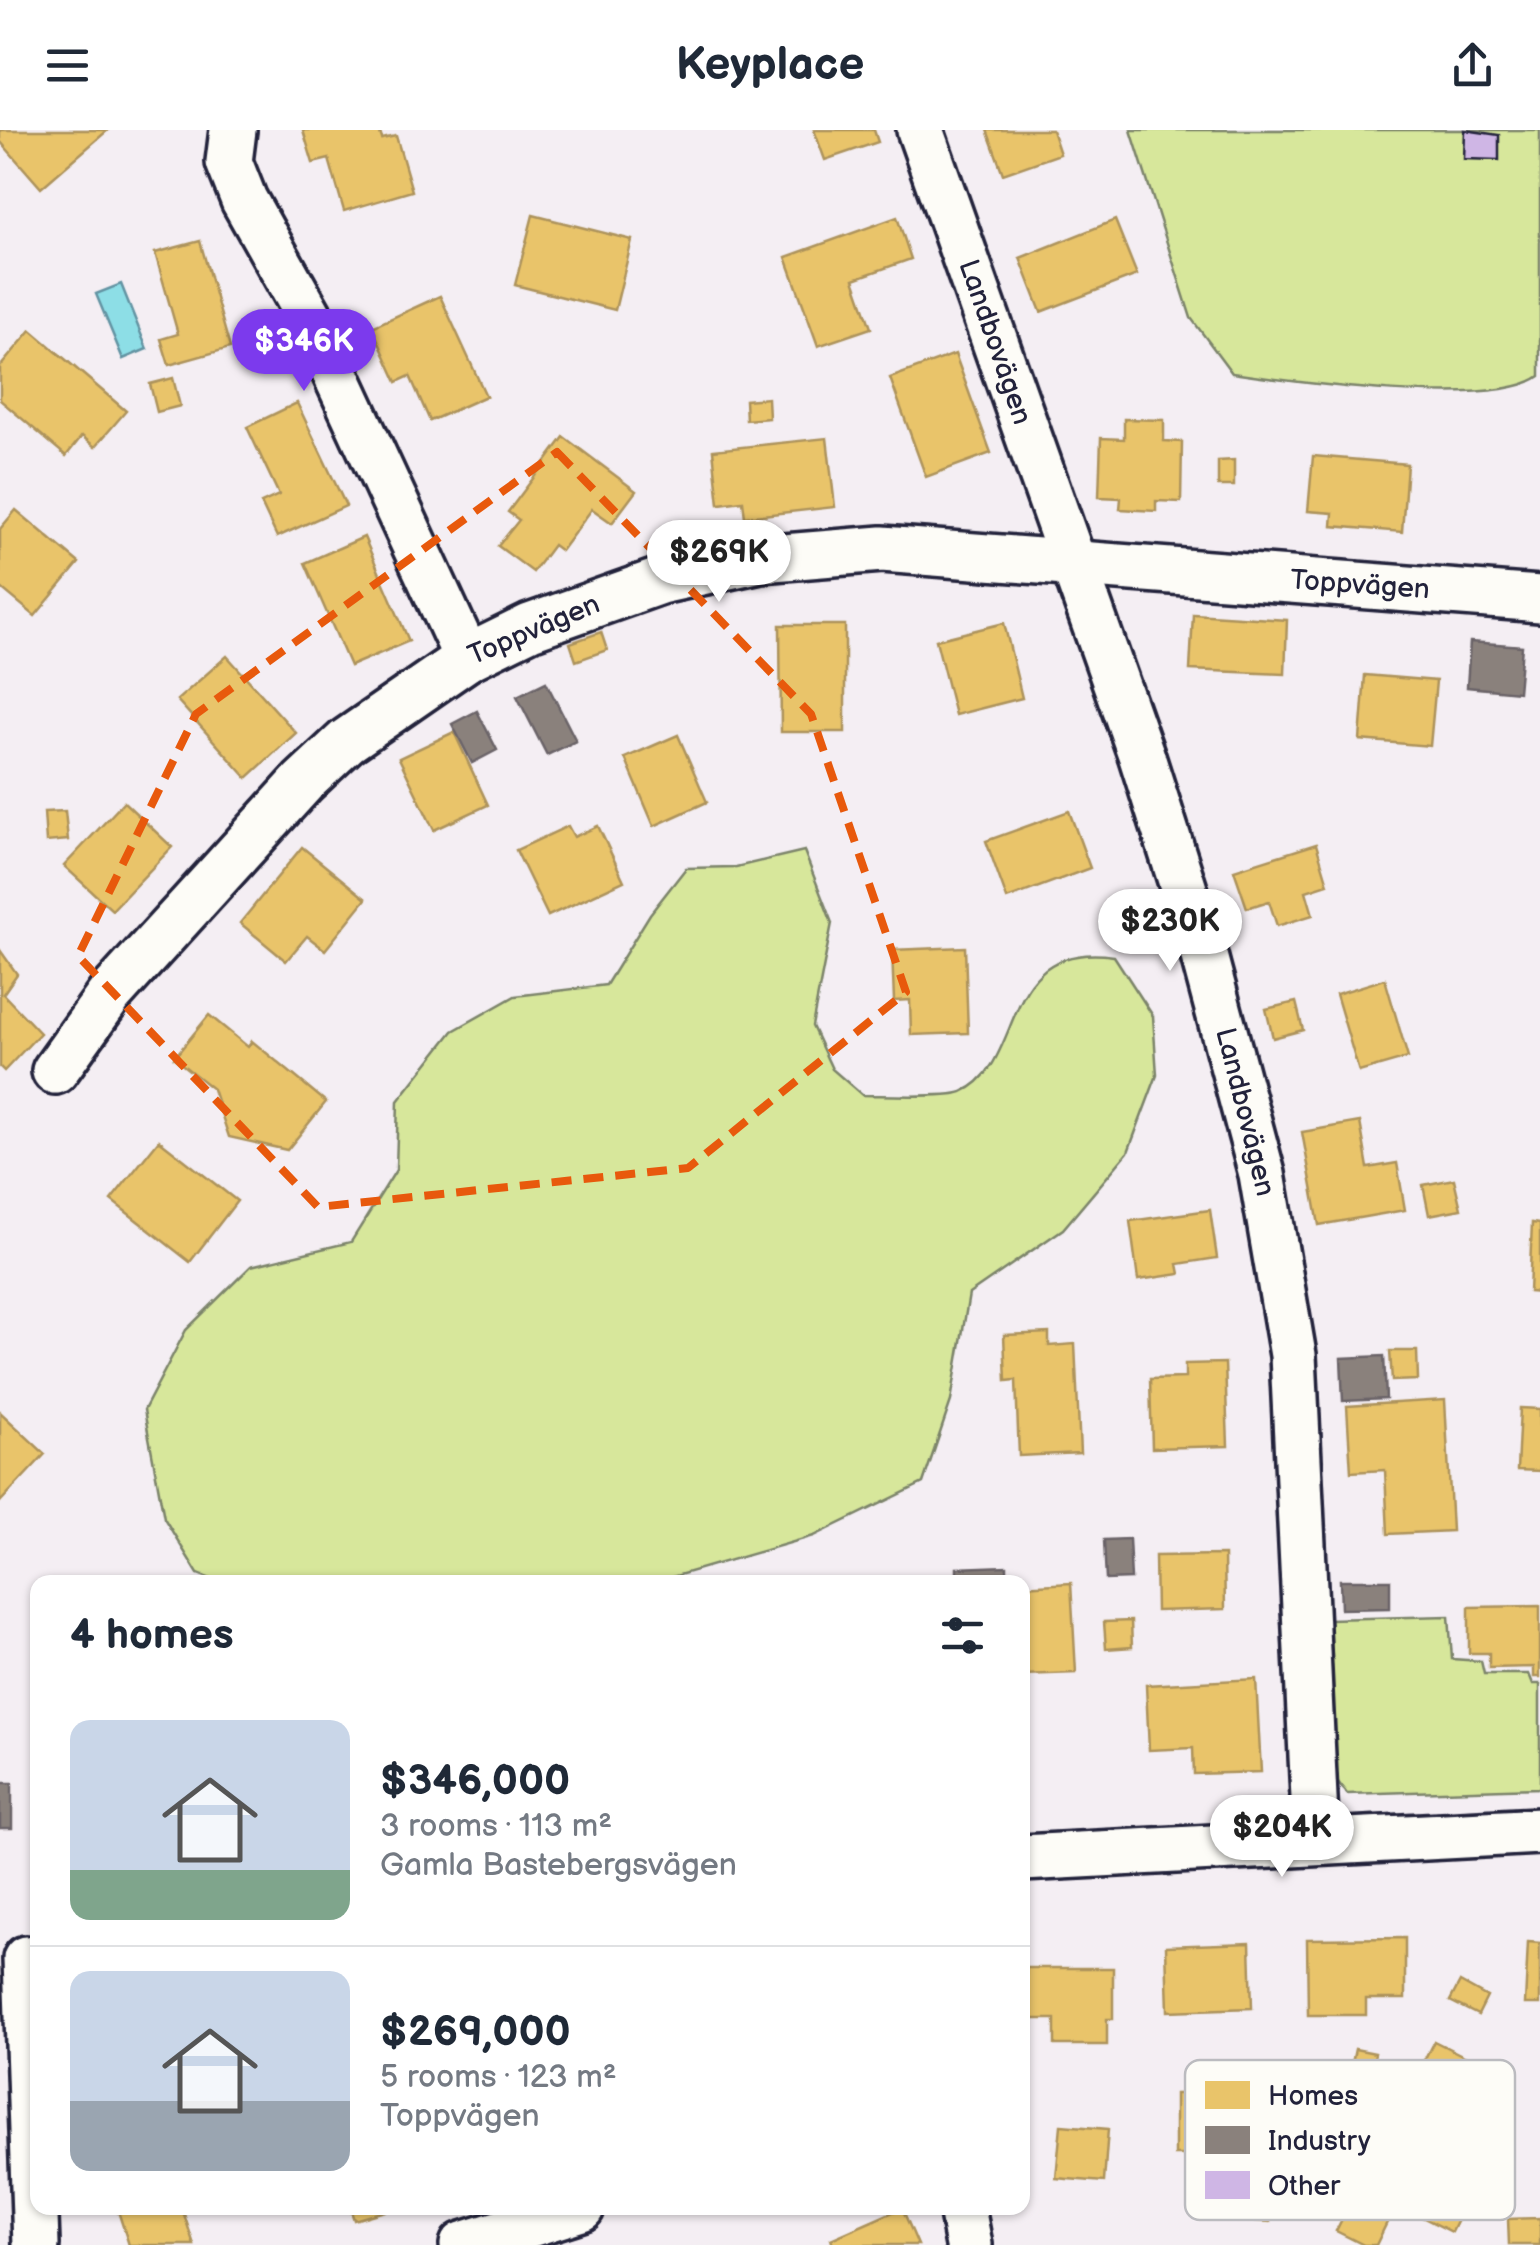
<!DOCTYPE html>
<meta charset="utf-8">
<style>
body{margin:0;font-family:"Balsamiq Sans",sans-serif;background:#f2f2f3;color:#1f2937;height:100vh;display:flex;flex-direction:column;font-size:38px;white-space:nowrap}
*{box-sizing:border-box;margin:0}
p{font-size:32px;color:#747a83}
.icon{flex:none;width:55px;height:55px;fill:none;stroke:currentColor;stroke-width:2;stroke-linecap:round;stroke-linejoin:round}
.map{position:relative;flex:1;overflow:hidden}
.drawer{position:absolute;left:30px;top:1445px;width:1000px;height:640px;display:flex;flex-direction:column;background:#fff;border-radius:20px;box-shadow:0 2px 8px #0004}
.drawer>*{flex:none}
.price{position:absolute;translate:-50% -85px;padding:0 22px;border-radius:35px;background:#fff;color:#222;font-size:32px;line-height:65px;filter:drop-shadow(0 2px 5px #0008)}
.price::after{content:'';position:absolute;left:50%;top:60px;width:30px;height:22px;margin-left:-15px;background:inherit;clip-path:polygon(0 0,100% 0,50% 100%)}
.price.selected{background:#7c3aed;color:#fff}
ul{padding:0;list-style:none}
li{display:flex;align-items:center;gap:30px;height:250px;padding:0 40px}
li+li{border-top:2px solid #e0e1e3}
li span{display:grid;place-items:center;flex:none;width:280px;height:200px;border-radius:20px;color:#555}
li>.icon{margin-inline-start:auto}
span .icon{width:120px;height:120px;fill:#fffc;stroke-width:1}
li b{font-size:42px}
h2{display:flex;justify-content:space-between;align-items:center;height:120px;padding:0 40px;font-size:42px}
header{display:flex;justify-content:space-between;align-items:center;height:130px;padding:0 40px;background:#fff;font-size:45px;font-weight:600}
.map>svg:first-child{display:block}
</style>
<header><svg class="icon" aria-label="menu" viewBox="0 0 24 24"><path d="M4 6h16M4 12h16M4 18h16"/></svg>Keyplace<svg class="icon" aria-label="share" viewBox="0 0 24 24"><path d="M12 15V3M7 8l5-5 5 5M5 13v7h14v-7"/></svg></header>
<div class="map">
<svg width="1540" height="2115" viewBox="0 0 1540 2115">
<rect width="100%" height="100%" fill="#f4eef3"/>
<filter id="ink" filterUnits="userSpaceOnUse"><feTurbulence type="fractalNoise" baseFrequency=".01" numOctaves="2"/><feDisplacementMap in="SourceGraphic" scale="20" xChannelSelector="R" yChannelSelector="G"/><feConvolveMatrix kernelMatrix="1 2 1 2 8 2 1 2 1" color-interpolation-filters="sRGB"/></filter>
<g filter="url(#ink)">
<g fill="#d7e79b" stroke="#7c846b" stroke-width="2.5">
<path d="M 1131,0 L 1540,0 L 1540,246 C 1495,280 1293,252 1232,243 L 1191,188 Z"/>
<path d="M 804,721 L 832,793 L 812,896 L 832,939 L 862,965 C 882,965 948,968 962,962 C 1028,933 995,810 1114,826 L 1153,886 L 1157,945 L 1128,1022 L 1063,1099 L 969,1164 L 951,1271 L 923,1353 L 814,1406 L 655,1452 L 218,1452 L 198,1444 L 164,1388 L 144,1280 L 186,1200 L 251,1136 L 351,1112 L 396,1040 L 398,971 L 453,901 L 515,866 L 606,855 L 650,784 L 686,738 L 736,737 Z"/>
<path d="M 1449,1486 L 1452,1529 L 1481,1531 L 1484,1544 L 1529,1544 L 1533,1554 L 1540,1554 L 1540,1658 L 1347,1664 L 1332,1644 L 1323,1493 L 1328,1489 Z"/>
</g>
<path fill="#8ddee6" stroke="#6293a2" stroke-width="2.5" d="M 121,154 L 147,219 L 123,229 L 96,164 Z"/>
<g fill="#e9c46a" stroke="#ad935c" stroke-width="2.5">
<path d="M 0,0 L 108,0 L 41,58 L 0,11 Z"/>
<path d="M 303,0 L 379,0 L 382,9 L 396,6 L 412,61 L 344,81 L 329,29 L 313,33 Z"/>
<path d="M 814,0 L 874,0 L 878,12 L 825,30 Z"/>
<path d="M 987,0 L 1052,0 L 1060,24 L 1003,44 Z"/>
<path d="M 533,85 L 632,110 L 615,180 L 515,155 Z"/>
<path d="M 897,87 L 911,129 L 854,149 L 871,198 L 818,216 L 786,127 Z"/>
<path d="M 1115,90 L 1137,145 L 1041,182 L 1020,128 Z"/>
<path d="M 200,111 L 230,218 L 169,235 L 161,209 L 178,204 L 155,123 Z"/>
<path d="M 440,166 L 486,266 L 430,291 L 410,246 L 397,252 L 372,197 Z"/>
<path d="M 31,200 L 126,281 L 95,317 L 82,306 L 66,326 L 0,270 L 0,237 Z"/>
<path d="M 955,224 L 991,323 L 926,347 L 890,248 Z"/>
<path d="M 173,248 L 180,276 L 157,282 L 150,254 Z"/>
<path d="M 768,268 L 769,288 L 746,290 L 745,270 Z"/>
<path d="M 297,273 L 346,376 L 277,407 L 261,373 L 279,365 L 247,297 Z"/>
<path d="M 1124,289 L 1164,290 L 1164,311 L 1182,312 L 1181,372 L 1156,371 L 1156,381 L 1120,379 L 1121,368 L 1099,367 L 1101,308 L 1124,309 Z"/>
<path d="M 564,307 L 636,361 L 612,393 L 592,379 L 561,421 L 553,415 L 533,442 L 498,416 L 519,390 L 508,382 Z"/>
<path d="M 827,308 L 835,377 L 745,387 L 743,371 L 719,374 L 713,320 Z"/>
<path d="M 1313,326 L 1407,334 L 1402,402 L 1332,396 L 1333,383 L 1308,381 Z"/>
<path d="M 1234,330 L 1234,356 L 1218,356 L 1218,331 Z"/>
<path d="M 16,380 L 79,433 L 35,486 L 0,457 L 0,399 Z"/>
<path d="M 364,407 L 409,511 L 350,536 L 305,433 Z"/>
<path d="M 1193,484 L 1287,490 L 1285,544 L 1190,540 Z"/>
<path d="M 1004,493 L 1022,568 L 955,585 L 936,510 Z"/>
<path d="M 780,495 L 845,495 L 845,602 L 781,602 Z"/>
<path d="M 601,502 L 607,520 L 576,531 L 570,513 Z"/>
<path d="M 227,526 L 296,603 L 247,648 L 177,570 Z"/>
<path d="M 1365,545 L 1436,551 L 1430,616 L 1360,610 Z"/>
<path d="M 454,602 L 488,675 L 434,700 L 399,628 Z"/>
<path d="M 678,605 L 707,672 L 654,696 L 625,628 Z"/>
<path d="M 124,672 L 172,717 L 112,780 L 64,736 Z"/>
<path d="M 65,681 L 68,710 L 46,712 L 44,682 Z"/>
<path d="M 1069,681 L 1090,738 L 1007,769 L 986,711 Z"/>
<path d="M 568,696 L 574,707 L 598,696 L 624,751 L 548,786 L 516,720 Z"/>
<path d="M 1316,714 L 1328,754 L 1306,761 L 1313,785 L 1277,796 L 1269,771 L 1247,778 L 1234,740 Z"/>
<path d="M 302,717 L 366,769 L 325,820 L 307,806 L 286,831 L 240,793 Z"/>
<path d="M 965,817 L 968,903 L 911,905 L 910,870 L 894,871 L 892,820 Z"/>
<path d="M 0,820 L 17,844 L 3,864 L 40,903 L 4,941 L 0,937 Z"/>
<path d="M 1385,849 L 1408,928 L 1359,942 L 1336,864 Z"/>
<path d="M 1296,872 L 1303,900 L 1273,908 L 1266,879 Z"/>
<path d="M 209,885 L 248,917 L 252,911 L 326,972 L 287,1020 L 229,1007 L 213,959 L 174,928 Z"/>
<path d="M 1360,992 L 1368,1038 L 1397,1033 L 1405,1080 L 1319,1095 L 1302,1002 Z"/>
<path d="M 159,1010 L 237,1071 L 190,1132 L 111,1070 Z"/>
<path d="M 1454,1049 L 1461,1079 L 1429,1085 L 1423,1055 Z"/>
<path d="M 1210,1080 L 1217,1128 L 1178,1134 L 1180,1144 L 1138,1150 L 1130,1091 Z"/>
<path d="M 1532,1093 L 1540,1094 L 1540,1163 L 1529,1162 Z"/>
<path d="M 1049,1203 L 1049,1216 L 1075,1214 L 1080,1323 L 1019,1326 L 1016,1250 L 1006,1251 L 1004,1205 Z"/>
<path d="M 1390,1221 L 1417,1221 L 1418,1250 L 1392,1251 Z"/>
<path d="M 1225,1233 L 1228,1316 L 1152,1318 L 1150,1249 L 1185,1248 L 1185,1234 Z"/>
<path d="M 1445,1270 L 1452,1401 L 1388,1404 L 1385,1340 L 1351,1342 L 1347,1276 Z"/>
<path d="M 1520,1278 L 1540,1279 L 1540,1341 L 1517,1340 Z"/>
<path d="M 0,1282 L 45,1324 L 0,1372 Z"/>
<path d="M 1224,1425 L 1225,1479 L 1156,1481 L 1155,1426 Z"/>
<path d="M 1071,1453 L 1076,1543 L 1022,1545 L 1022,1456 Z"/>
<path d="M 1540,1476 L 1540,1547 L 1534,1547 L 1534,1537 L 1489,1538 L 1489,1523 L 1469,1523 L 1469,1477 Z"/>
<path d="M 1131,1491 L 1132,1517 L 1106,1519 L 1104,1492 Z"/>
<path d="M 1256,1549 L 1261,1642 L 1194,1644 L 1193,1618 L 1149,1620 L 1146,1555 Z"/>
<path d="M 1405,1808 L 1405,1869 L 1366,1869 L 1366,1885 L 1308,1885 L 1307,1809 Z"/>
<path d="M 1528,1812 L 1540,1813 L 1540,1874 L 1525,1874 Z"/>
<path d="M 1250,1813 L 1252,1878 L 1168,1881 L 1166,1816 Z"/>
<path d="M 1026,1838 L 1113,1838 L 1113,1889 L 1107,1889 L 1107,1915 L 1055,1915 L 1055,1889 L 1026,1889 Z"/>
<path d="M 1460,1852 L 1487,1867 L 1478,1885 L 1450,1871 Z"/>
<path d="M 1434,1911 L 1486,1937 L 1476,1957 L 1499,1969 L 1487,1993 L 1465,1982 L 1457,1997 L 1403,1971 Z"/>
<path d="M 1355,1919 L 1375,1923 L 1372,1937 L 1352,1933 Z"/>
<path d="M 1253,1963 L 1253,2025 L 1175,2025 L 1175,1964 Z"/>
<path d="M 1061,1995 L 1108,1999 L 1104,2052 L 1056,2048 Z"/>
<path d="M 1379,2015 L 1472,2061 L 1452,2102 L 1396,2074 L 1376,2115 L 1364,2115 L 1336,2101 Z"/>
<path d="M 1246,2061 L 1272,2062 L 1270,2092 L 1244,2090 Z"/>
<path d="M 117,2078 L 182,2078 L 194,2115 L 129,2115 Z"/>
<path d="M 350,2078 L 395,2078 L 354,2090 Z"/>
<path d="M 902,2078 L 918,2115 L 833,2115 L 831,2109 Z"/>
<path d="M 1540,2088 L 1540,2115 L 1509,2115 L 1508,2089 Z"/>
</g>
<g fill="#8a817c" stroke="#6b6468" stroke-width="2.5">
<path d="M 1470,512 L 1522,516 L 1518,562 L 1467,557 Z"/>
<path d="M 546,552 L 576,611 L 547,625 L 517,566 Z"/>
<path d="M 477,581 L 497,620 L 472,633 L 452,594 Z"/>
<path d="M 1384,1226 L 1386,1269 L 1343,1271 L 1341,1228 Z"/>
<path d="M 1129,1409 L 1131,1449 L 1106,1450 L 1104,1410 Z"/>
<path d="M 1007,1436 L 1007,1452 L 957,1452 L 957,1438 Z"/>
<path d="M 1340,1450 L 1390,1450 L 1390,1478 L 1341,1479 Z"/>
<rect x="0" y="1653" width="12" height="45"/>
</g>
<path fill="#cfb6e5" stroke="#22223b" stroke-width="2.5" d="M 1465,0 L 1499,5 L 1499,30 L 1464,29 Z"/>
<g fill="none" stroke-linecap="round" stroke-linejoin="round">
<g stroke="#22223b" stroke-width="52">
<g id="minor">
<path d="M 233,0 L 229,32 L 244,70 L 309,186 L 467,528"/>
<path d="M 920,0 L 1141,624 L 1199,807 L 1262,1044 L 1293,1225 L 1316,1710"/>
<path d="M 55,941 L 111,863 L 303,652 L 347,611 L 467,528 L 530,497 L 660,451 L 760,429 L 882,419 L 1540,469"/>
<path d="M 1022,1728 L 1540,1701"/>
<path d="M 26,1829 L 36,2115"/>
<path d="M 962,2078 L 969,2115"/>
<path d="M 463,2115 L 581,2078"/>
</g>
</g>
<use href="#minor" stroke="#fdfcf7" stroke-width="45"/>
</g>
</g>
<path fill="none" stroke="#e8590c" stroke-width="8" stroke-dasharray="20 12" stroke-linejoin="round" d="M 557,322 L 811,584 L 906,862 L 688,1038 L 318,1077 L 78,826 L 196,584 Z"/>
<g text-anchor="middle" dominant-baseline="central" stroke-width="10" stroke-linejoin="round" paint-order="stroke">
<g font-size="28" fill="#22223b" stroke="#fdfcf7">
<text transform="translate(995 212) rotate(71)">Landbovägen</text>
<text transform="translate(1360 455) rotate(4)">Toppvägen</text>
<text transform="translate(534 500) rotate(-23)">Toppvägen</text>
<text transform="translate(1245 982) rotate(76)">Landbovägen</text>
</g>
</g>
<rect x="1185" y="1930" width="330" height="160" rx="15" fill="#fdfcf7" stroke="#bbbbbf" stroke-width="2.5"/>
<rect x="1205" y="1951" width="45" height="28" fill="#e9c46a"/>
<rect x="1205" y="1996" width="45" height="28" fill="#8a817c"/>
<rect x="1205" y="2041" width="45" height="28" fill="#cfb6e5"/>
<g font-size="28" fill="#22223b">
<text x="1268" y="1975">Homes</text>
<text x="1268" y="2020">Industry</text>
<text x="1268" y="2065">Other</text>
</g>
</svg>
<b class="price selected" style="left:304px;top:264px">$346K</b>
<b class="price" style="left:719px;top:475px">$269K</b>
<b class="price" style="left:1170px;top:844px">$230K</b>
<b class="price" style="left:1282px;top:1750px">$204K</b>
<section class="drawer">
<h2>4 homes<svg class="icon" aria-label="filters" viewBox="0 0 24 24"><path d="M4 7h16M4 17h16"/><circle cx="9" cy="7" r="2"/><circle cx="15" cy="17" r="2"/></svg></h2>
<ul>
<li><span style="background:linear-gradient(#c9d6e8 75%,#7fa58c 0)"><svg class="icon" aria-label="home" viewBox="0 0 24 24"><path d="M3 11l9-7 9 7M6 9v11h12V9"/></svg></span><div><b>$346,000</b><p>3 rooms · 113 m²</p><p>Gamla Bastebergsvägen</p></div></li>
<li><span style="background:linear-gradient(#c9d6e8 65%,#9aa5b1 0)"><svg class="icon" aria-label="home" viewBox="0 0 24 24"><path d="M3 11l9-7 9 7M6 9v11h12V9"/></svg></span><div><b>$269,000</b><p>5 rooms · 123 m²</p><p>Toppvägen</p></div></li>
</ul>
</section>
</div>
